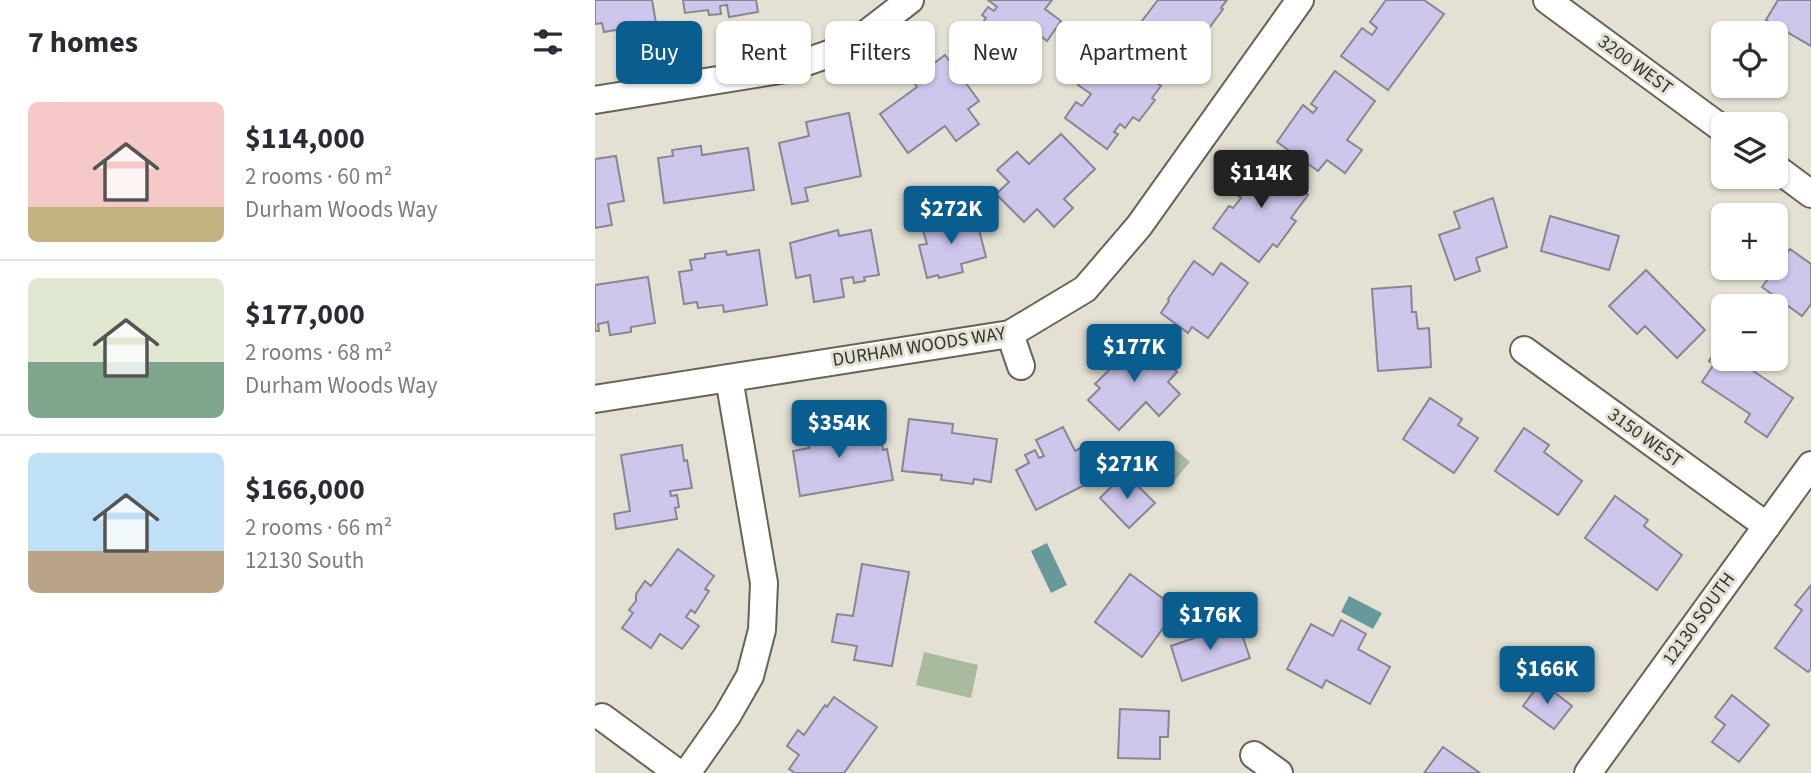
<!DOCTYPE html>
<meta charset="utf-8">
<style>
body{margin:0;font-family:"Source Sans 3",sans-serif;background:#f7f7f7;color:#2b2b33;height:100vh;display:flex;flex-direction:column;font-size:26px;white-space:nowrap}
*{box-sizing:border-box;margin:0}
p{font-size:23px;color:#7c7c81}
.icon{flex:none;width:38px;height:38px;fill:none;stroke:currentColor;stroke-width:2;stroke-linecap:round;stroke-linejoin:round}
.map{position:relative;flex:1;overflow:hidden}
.panel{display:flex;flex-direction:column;background:#fff;width:595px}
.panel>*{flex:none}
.banner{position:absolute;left:21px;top:21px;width:665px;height:63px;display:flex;gap:14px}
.controls{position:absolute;left:1116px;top:21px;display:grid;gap:14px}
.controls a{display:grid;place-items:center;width:77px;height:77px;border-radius:10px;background:#fff;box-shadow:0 2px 5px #0004;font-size:35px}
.price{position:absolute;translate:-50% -60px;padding:0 16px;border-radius:7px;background:#0a5d8f;color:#fff;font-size:23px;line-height:46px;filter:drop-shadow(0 2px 4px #0008)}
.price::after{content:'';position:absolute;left:50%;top:42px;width:21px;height:16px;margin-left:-10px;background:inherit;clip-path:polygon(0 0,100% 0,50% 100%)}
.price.on{background:#222;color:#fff}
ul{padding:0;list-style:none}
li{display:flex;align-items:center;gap:21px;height:175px;padding:0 28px}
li+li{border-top:2px solid #e1e1e2}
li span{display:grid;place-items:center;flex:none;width:196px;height:140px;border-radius:10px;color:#555}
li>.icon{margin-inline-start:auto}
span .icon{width:84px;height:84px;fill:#fffc;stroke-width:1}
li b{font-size:30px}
h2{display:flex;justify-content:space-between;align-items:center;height:84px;padding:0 28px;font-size:30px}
.pill{padding:0 24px;border-radius:10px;background:#fff;box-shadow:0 2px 5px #0004;font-size:24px;line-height:63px}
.pill.on{background:#0a5d8f;color:#fff}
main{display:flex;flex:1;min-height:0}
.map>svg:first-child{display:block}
</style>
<main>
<section class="panel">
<h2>7 homes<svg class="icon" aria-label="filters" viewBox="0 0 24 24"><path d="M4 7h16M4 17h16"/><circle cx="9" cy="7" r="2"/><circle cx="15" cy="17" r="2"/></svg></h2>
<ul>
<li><span style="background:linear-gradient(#f6c9c9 75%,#c2b280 0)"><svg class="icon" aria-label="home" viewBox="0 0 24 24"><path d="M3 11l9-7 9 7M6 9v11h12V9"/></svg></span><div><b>$114,000</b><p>2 rooms · 60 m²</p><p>Durham Woods Way</p></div></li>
<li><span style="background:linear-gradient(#dfe7d0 60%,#7fa58c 0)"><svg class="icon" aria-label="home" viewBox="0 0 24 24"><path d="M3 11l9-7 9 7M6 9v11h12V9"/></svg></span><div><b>$177,000</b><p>2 rooms · 68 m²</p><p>Durham Woods Way</p></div></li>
<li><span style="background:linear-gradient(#bfe0f5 70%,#b9a48a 0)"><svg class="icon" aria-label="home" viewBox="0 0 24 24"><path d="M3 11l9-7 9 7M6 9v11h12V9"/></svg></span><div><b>$166,000</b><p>2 rooms · 66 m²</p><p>12130 South</p></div></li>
</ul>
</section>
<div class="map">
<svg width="1216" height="773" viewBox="0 0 1216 773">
<rect width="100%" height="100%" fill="#e4e1d4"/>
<g fill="#a8bb9f">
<path d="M 569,440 L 595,462 L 573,488 L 547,466 Z"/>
<path d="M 329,652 L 383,665 L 376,698 L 321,685 Z"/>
</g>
<g fill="#68999a">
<path d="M 452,543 L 472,585 L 456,593 L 436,551 Z"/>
<path d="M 754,596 L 787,613 L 778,629 L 746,612 Z"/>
</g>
<g fill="#cfc6ec" stroke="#898693" stroke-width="2">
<path d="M 0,0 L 57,0 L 61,23 L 9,32 L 7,23 L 0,24 Z"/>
<path d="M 88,0 L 161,0 L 163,12 L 134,17 L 132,5 L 125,6 L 126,14 L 114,15 L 113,10 L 90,13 Z"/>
<path d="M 393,0 L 457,0 L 450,9 L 466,21 L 452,41 L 436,29 L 408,66 L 374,42 L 391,18 L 387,15 L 393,7 L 399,11 L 402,7 Z"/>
<path d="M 563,0 L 632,0 L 626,8 L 628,9 L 612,31 L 602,24 L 577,57 L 540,30 Z"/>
<path d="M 791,0 L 829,0 L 849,14 L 793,90 L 746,56 L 767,28 L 777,35 L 782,28 L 775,22 Z"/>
<path d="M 1183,0 L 1216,0 L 1216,46 L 1171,20 Z"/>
<path d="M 350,55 L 384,101 L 373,109 L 384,124 L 361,141 L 350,126 L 313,153 L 285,114 L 322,87 L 317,80 Z"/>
<path d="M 524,55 L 566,86 L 557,98 L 560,100 L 544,121 L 538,117 L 530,128 L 525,124 L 519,132 L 523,134 L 512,149 L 470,118 L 481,102 L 487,106 L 496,94 L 483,85 L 496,67 L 508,77 Z"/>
<path d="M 740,71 L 780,101 L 752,140 L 767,150 L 750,173 L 732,160 L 723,171 L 682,142 L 708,105 L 718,113 L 722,108 L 716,104 Z"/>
<path d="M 254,113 L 266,176 L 210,188 L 213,201 L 197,204 L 184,143 L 214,136 L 211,122 Z"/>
<path d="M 466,134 L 500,169 L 469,199 L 478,208 L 459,227 L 442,209 L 429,222 L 401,194 L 414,182 L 402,170 L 422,152 L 434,164 Z"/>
<path d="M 106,146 L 107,155 L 153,148 L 159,190 L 69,203 L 63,158 L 78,156 L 77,150 Z"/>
<path d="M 21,156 L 29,201 L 13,204 L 17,225 L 0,228 L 0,159 Z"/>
<path d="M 662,157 L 713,195 L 696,218 L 701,221 L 682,247 L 678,244 L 664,262 L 618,228 L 634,206 L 638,208 L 646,198 L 637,190 Z"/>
<path d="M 898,198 L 912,247 L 881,258 L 885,271 L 860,280 L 844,235 L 865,228 L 859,212 Z"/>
<path d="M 363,213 L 365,222 L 381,218 L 391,257 L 366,264 L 368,272 L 344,278 L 343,275 L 332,278 L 324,245 L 332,244 L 328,230 L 347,225 L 345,217 Z"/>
<path d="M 955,216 L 1024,236 L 1014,270 L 946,251 Z"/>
<path d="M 243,230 L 244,236 L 276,230 L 284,275 L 269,277 L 270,281 L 259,283 L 258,277 L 246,279 L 249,297 L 219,302 L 215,275 L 201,278 L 195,243 Z"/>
<path d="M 1195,249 L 1216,264 L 1216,304 L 1207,316 L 1167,287 Z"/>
<path d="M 164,250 L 172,305 L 129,312 L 128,305 L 103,308 L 102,302 L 89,304 L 84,272 L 97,270 L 95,260 L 110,258 L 110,254 L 131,251 L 132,255 Z"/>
<path d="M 599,261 L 618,275 L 626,263 L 653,283 L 613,338 L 597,327 L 593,333 L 566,313 L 574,301 L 573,299 Z"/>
<path d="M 1051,270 L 1110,330 L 1082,358 L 1050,326 L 1042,334 L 1014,306 Z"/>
<path d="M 53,277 L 60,323 L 36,327 L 36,332 L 15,335 L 13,322 L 3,324 L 4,331 L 0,331 L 0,285 Z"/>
<path d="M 816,286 L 817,312 L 821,312 L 823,329 L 834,328 L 836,367 L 783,371 L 777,289 Z"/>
<path d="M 529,339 L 547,356 L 556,347 L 582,372 L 573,382 L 585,394 L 564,416 L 551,402 L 524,430 L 493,400 L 505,388 L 500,384 L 514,370 L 507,363 Z"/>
<path d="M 1129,339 L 1129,359 L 1156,359 L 1151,366 L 1198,398 L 1172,437 L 1150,422 L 1155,414 L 1107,382 L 1119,364 L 1114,361 Z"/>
<path d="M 835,398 L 867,419 L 863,425 L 883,438 L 859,473 L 808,439 Z"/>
<path d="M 237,417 L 241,441 L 285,433 L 288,450 L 292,449 L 298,480 L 205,496 L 198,451 L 214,448 L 210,422 Z"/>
<path d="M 314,419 L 358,424 L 357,433 L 402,439 L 396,482 L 379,479 L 378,484 L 346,480 L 347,475 L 307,471 Z"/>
<path d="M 468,427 L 480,451 L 493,444 L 509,475 L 441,510 L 421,470 L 434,463 L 430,455 L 440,450 L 444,458 L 449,456 L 441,440 Z"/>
<path d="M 929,428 L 954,445 L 949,452 L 987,481 L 963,515 L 900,471 Z"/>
<path d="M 87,445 L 89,461 L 92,460 L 97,488 L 75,491 L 76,496 L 82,495 L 84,507 L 80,508 L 82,519 L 21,529 L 19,514 L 35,511 L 26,455 Z"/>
<path d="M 530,473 L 560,503 L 534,528 L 505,498 Z"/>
<path d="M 1020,496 L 1053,520 L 1049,526 L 1087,555 L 1062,590 L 990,538 Z"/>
<path d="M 83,549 L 119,576 L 110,589 L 114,591 L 100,613 L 96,610 L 91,617 L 104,626 L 87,649 L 65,634 L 56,648 L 27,628 L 38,613 L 34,610 L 41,601 L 41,594 L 50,581 L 56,586 Z"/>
<path d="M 267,564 L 314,572 L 297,666 L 259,660 L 262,646 L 237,642 L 242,614 L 258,616 Z"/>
<path d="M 535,574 L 582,609 L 547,657 L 500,622 Z"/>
<path d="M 1216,585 L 1216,669 L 1213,672 L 1180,648 L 1207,610 L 1200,605 Z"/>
<path d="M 746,620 L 771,634 L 763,649 L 795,667 L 775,704 L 731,680 L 727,688 L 692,669 L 716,624 L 738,636 Z"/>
<path d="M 643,623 L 655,658 L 587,681 L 576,646 Z"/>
<path d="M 946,682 L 977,706 L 959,729 L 928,706 Z"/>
<path d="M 1137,695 L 1174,725 L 1144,762 L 1117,742 L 1130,725 L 1120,717 Z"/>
<path d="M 239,697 L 282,727 L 249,773 L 200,773 L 194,769 L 204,755 L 192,746 L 203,730 L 209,735 L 230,705 L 232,707 Z"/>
<path d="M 525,709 L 574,711 L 573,737 L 565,737 L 565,759 L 523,758 Z"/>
<path d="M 848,747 L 885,773 L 829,773 Z"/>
</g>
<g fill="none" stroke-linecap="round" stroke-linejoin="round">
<g stroke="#666357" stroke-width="30">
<g id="minor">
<path d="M 952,0 L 1129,130"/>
<path d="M 0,100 L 191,69 L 254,47 L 315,0"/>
<path d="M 1181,168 L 1216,194"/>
<path d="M 415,334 L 426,366"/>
<path d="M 929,350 L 1172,526"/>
<path d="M 0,399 L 415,334 L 490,289 L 544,226 L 705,0"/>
<path d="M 7,717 L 83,773"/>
<path d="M 659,755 L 684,773"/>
<path d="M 92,773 L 132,716 L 155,676 L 167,630 L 169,583 L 134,378"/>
<path d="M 993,773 L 1216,465"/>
</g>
</g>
<use href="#minor" stroke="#fff" stroke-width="26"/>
</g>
<g text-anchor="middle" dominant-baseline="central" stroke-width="6" stroke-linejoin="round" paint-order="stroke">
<g font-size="19" fill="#35342e" stroke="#e4e1d4">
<text transform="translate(1040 65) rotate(36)">3200 WEST</text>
<text transform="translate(324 347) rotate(-9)">DURHAM WOODS WAY</text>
<text transform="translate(1050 438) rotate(36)">3150 WEST</text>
<text transform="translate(1104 619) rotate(-54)">12130 SOUTH</text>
</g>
</g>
</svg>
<div class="controls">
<a><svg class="icon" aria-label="locate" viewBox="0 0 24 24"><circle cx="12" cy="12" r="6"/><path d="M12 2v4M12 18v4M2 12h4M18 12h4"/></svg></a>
<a><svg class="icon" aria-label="layers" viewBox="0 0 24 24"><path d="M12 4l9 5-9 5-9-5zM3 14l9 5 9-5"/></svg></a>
<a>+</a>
<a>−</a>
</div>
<b class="price on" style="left:666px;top:210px">$114K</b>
<b class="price" style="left:356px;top:246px">$272K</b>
<b class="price" style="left:539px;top:384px">$177K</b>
<b class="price" style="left:244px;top:460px">$354K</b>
<b class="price" style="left:532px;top:501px">$271K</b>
<b class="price" style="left:615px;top:652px">$176K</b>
<b class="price" style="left:952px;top:706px">$166K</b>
<div class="banner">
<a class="pill on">Buy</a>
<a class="pill">Rent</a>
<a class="pill">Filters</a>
<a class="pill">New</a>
<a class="pill">Apartment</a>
</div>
</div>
</main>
